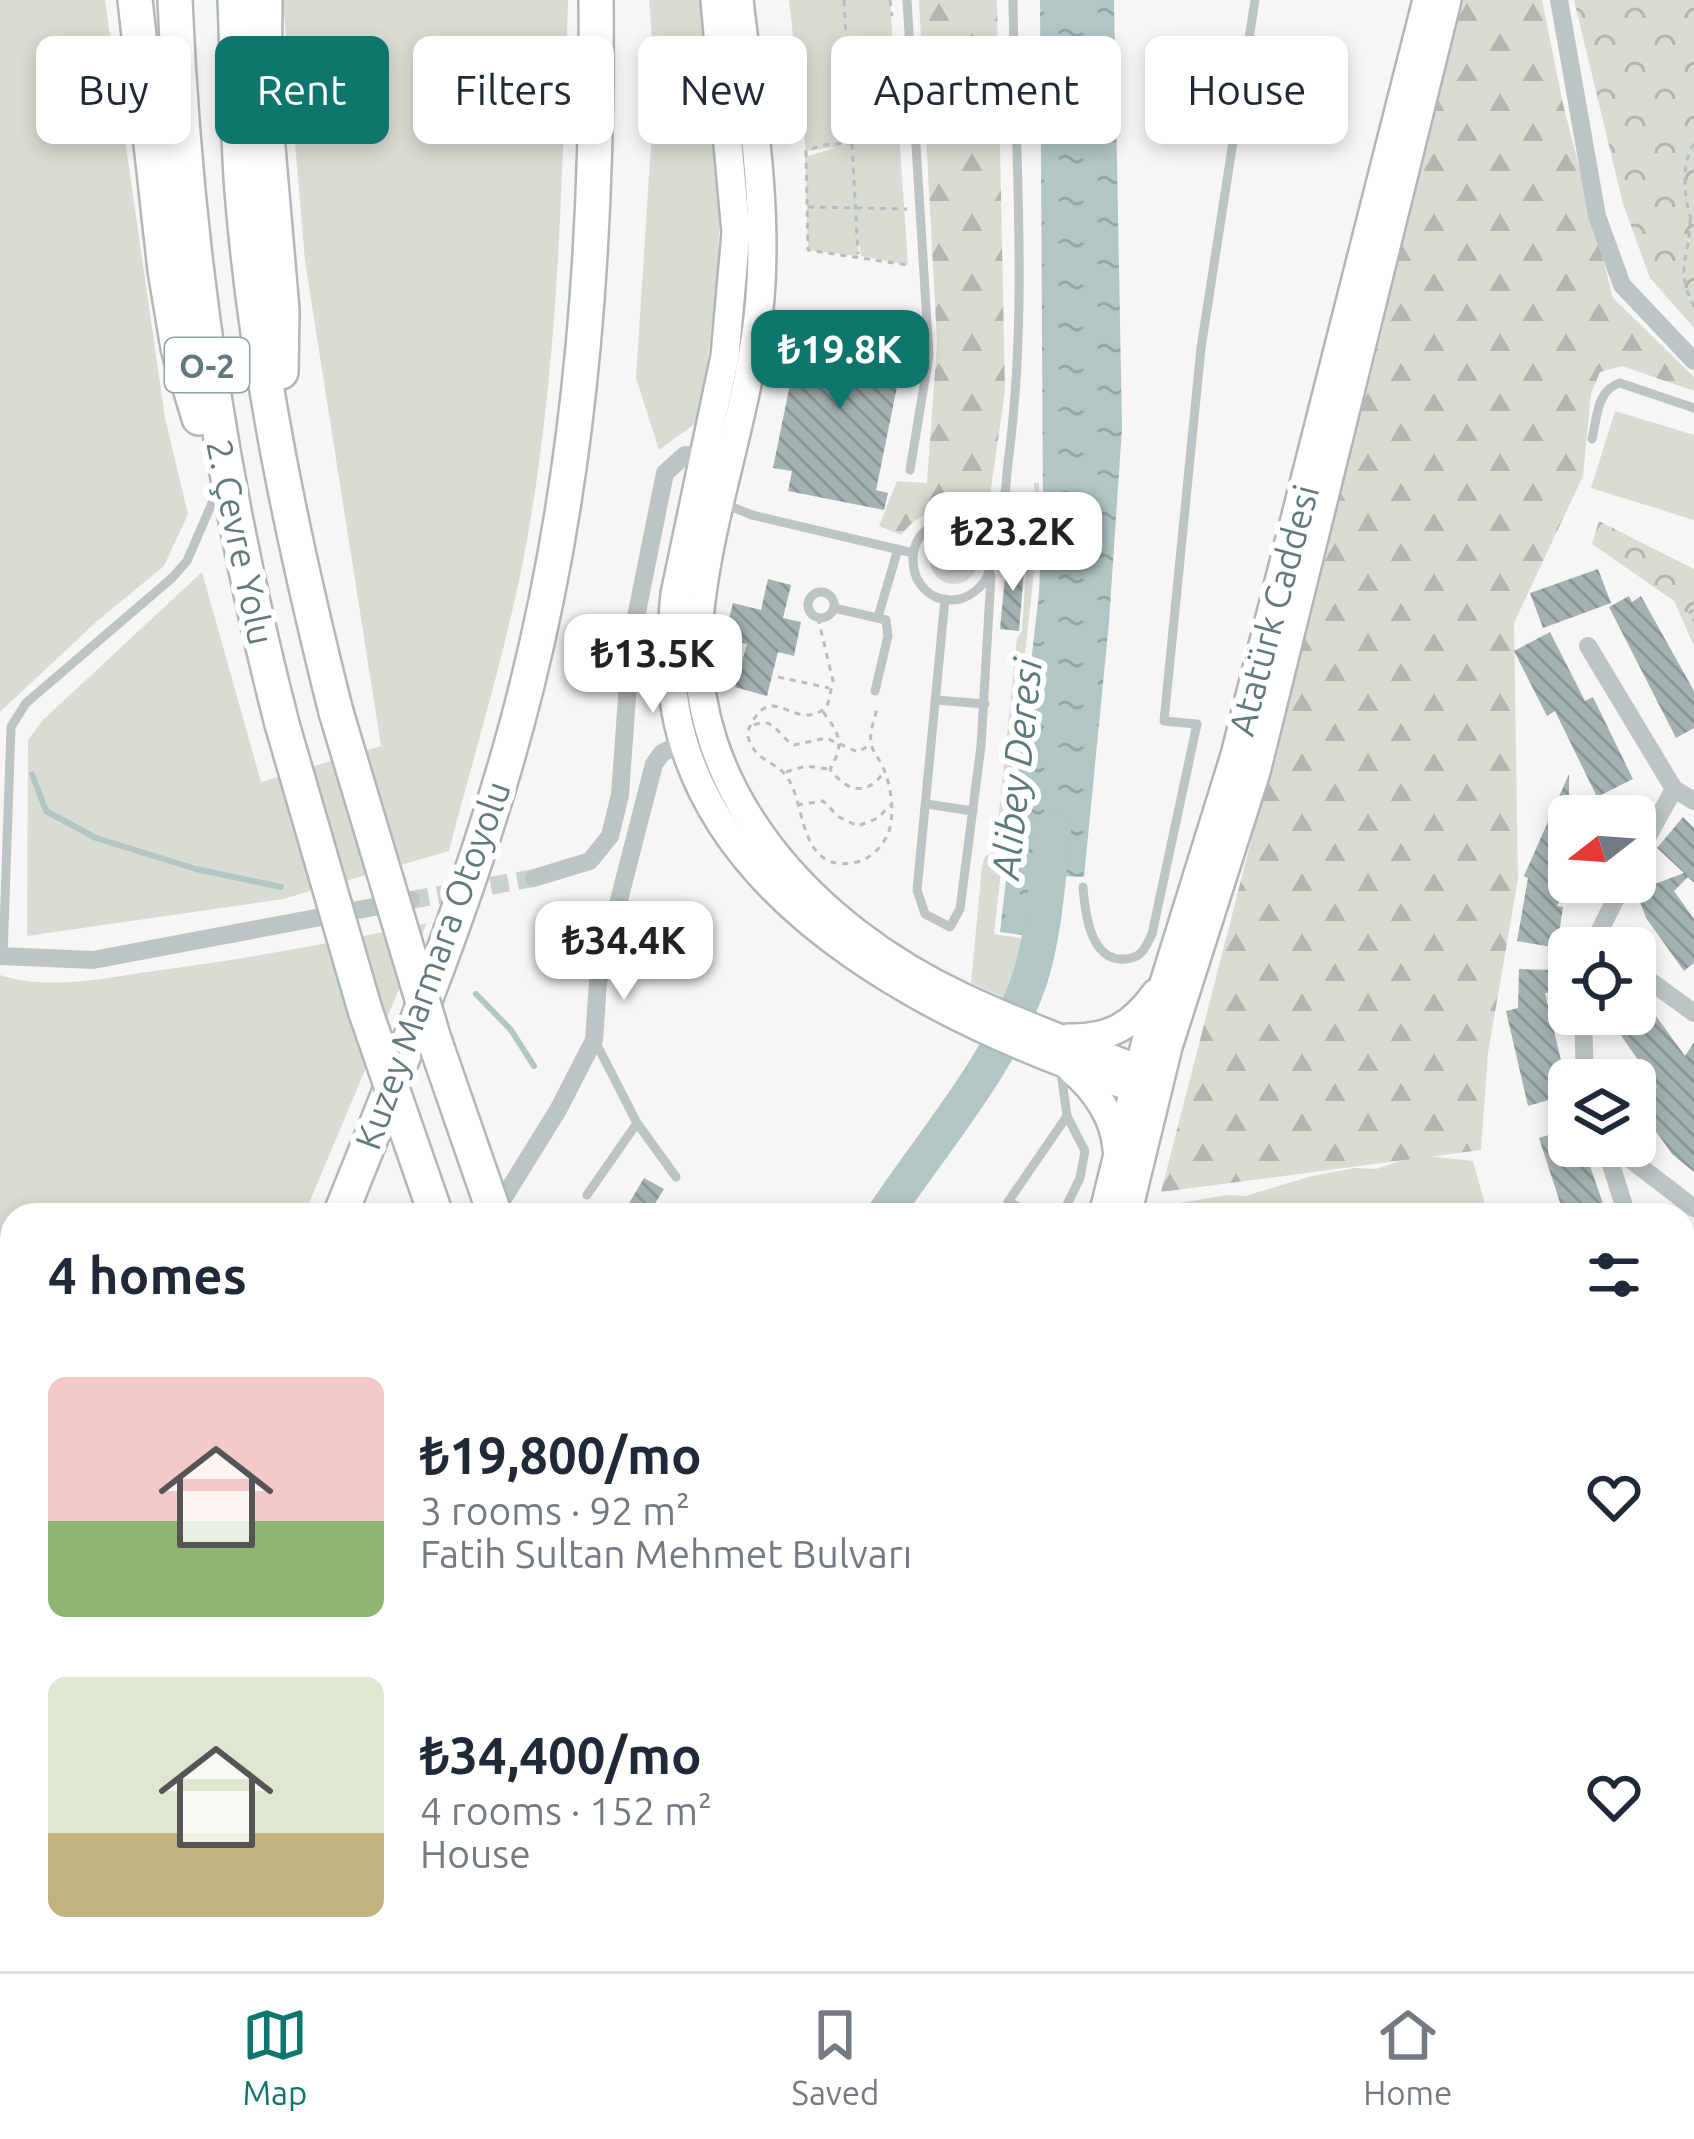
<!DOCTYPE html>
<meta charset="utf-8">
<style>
body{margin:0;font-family:Ubuntu,sans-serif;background:#f6f6f7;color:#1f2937;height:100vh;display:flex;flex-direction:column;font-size:45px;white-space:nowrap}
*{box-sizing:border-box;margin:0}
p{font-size:39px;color:#747a83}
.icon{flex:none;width:66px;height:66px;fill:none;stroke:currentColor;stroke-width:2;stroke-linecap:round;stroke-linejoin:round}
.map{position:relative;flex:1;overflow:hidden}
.panel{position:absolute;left:0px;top:1203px;width:1695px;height:768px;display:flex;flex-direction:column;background:#fff;border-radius:36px 36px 0 0;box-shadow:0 6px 18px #0003}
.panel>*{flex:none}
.guide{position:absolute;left:36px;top:36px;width:1623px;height:108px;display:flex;gap:24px}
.needle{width:78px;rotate:253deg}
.buttons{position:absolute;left:1548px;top:795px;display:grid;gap:24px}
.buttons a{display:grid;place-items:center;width:108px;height:108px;border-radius:18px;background:#fff;box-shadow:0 6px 18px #0003;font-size:60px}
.price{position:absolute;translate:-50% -102px;padding:0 27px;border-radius:24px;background:#fff;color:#222;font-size:39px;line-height:78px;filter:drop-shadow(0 3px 6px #0008)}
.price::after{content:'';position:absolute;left:50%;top:72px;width:36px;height:27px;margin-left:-18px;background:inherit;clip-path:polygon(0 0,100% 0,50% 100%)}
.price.selected{background:#0f766e;color:#fff}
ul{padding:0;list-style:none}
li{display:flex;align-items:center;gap:36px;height:300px;padding:0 48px}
li span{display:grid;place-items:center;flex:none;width:336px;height:240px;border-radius:18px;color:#555}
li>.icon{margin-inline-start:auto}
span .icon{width:144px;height:144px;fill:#fffc;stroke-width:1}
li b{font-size:51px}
h2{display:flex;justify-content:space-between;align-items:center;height:144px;padding:0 48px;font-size:51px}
.tag{padding:0 42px;border-radius:18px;background:#fff;box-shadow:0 6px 18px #0003;font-size:42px;line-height:108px}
.tag.selected{background:#0f766e;color:#fff}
.menu{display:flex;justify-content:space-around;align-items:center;height:168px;border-top:3px solid #e0e1e3;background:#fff;font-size:33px;color:#747a83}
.menu a{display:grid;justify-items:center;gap:6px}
.menu .selected{color:#0f766e}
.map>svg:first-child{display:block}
</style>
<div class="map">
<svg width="1694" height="1971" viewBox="0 0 1694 1971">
<defs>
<pattern id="forest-firs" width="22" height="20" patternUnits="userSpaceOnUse" patternTransform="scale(3)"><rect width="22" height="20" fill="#d9dcd3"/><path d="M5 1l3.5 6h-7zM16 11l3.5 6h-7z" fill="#b3b7b0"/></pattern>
<pattern id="park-crowns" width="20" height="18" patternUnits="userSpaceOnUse" patternTransform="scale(3)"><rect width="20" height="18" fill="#d9dcd3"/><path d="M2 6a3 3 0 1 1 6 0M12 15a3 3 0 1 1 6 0" fill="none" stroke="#b3b7b0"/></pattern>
<pattern id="water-ripples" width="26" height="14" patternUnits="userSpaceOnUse" patternTransform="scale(3)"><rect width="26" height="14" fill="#b3c6c6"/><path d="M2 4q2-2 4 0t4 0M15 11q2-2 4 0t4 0" fill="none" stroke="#95a6a6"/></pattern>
<pattern id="building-back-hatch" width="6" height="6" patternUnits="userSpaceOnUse" patternTransform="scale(3)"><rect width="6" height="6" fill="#a5b2b3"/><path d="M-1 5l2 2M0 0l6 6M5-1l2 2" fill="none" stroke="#8a9697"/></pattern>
</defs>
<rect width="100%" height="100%" fill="#f7f6f4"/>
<g fill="#d9dcd3">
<path d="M 0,0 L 105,0 L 165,418 L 188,514 L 164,566 L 95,623 L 0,712 Z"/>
<path d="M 283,0 L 568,0 C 562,180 559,362 527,540 C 509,641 475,750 449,851 L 283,899 L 27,936 L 28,740 L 44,719 L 202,572 L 261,782 L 381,746 L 305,261 Z"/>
<path d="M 649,0 L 700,0 L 721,183 L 717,283 L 700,420 L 659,450 L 636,378 L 655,83 Z"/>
<path d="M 789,0 L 890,0 L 908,265 L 861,256 L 858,235 L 858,256 L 808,250 L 805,157 L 837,147 L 806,151 Z"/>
<path d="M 1615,411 L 1694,435 L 1694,520 L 1591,488 Z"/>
<path d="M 1034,483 L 1039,483 L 1039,527 L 994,934 L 1033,940 L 1016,1003 L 971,983 L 982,866 L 985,857 L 995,851 L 1017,638 L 1022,631 L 1029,527 L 1036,523 Z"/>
<circle cx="954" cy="560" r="24"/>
<path d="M 427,923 L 304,1215 L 12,1215 L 12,1959 L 42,1959 L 40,1971 L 0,1971 L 0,975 C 48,991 104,978 154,971 C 246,959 336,942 427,923 Z"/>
<path d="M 1418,1155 L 1473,1161 L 1488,1215 L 1153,1215 L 1155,1207 L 1227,1195 L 1245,1196 L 1312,1176 L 1355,1168 L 1376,1169 Z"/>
</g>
<g fill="url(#forest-firs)">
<path d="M 919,0 L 997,0 L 1005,391 L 988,509 C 951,506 926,504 901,535 L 879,526 L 897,481 L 927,483 L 937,343 Z"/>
<path d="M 1459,0 L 1542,0 L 1563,104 L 1613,298 L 1694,377 L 1694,391 L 1622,366 L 1600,372 L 1591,394 L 1583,476 L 1514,623 L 1518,879 L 1488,1053 L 1481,1150 L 1161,1192 L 1380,338 Z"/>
</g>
<g fill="url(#park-crowns)">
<path d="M 1574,0 L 1694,0 L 1694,328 L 1650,278 L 1623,204 Z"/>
<path d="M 1599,521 L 1694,569 L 1694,646 L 1674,601 L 1592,544 Z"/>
</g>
<path fill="url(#water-ripples)" d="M 1040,0 L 1114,0 L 1122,428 L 1109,622 L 1084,877 L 1042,875 L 1036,937 L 1000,932 L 1039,593 L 1043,499 Z"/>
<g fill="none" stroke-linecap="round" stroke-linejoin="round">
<g stroke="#b3c6c6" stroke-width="6">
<path d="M 32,774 L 46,811 L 96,838 L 196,869 L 281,887"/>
<path d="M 476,994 L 511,1030 L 534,1066"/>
</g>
<g stroke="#b3c6c6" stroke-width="36">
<path d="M 884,1215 C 934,1140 1002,1063 1030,978 C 1045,930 1047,880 1053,831"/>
<path d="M 513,1971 L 516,1959"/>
</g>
</g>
<g fill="url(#building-back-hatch)">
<path d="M 804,315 L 907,338 L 876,490 L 888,493 L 884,510 L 788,491 L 792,471 L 773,468 Z"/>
<path d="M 1007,556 L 1025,558 L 1019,631 L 1000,629 Z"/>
<path d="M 1598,569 L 1611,603 L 1543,628 L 1530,593 Z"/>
<path d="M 768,579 L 791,585 L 783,618 L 801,622 L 794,656 L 778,652 L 767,696 L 735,687 L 747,644 L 724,639 L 733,603 L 761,610 Z"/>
<path d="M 1629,596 L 1632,602 L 1641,596 L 1694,691 L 1694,728 L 1676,738 L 1609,607 Z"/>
<path d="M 1550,632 L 1585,701 L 1593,697 L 1633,779 L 1597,797 L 1555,711 L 1547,716 L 1514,651 Z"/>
<path d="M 1569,774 L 1569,800 L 1607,816 L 1569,816 L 1569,880 L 1557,906 L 1563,907 L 1557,948 L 1517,941 L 1528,878 L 1524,876 Z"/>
<path d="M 1683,817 L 1694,828 L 1694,883 L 1688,877 L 1674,891 L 1694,919 L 1694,963 L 1684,971 L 1646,918 L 1636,891 L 1684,873 L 1657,848 Z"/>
<path d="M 1519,969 L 1552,970 L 1551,993 L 1545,993 L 1569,1094 L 1528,1106 L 1506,1011 L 1518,1008 Z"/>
<path d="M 1635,987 L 1685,1056 L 1694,1042 L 1694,1172 L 1672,1154 L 1635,1102 L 1657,1087 L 1606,1014 L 1635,1014 Z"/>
<path d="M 1569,1129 L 1569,1146 L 1583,1146 L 1607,1215 L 1564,1215 L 1539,1138 Z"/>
<path d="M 644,1178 L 664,1189 L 648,1215 L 622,1215 Z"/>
</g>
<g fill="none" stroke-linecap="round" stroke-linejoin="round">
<path stroke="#cad1d1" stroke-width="18" stroke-dasharray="18 9" stroke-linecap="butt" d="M 411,900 L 534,878"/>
<g stroke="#afb7b9" stroke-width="32">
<g id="primary">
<path d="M 715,0 L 736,233 L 725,356 L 675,594 C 671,633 669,673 676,712 C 715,917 956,1029 1134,1088"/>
<path d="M 739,0 C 750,98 768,200 760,298 C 751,407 709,511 699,619 C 684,792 815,928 962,997 C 1019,1024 1079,1046 1138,1069"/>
<path d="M 1068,1038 C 1110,1039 1132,1026 1156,993"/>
<path d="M 1072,1070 C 1095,1089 1115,1118 1117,1149"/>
<path d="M 1103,1215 L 1146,1041 L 1235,755 L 1427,0"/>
<path d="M 1127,1215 L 1168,1047 L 1256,772 L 1447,0"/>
<path d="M 1686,1624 L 1689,1652"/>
</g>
</g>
<g stroke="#b1b8b9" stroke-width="38">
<g id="motorway">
<path d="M 135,0 L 165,270 L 178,348 L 199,418"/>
<path d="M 175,0 C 185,247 220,484 282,724"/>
<path d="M 235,0 C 238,64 237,128 242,191 C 256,367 293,541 336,712"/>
<path d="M 265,0 L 264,101 L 282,310 L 281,372"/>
<path d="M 340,1215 C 410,1041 482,867 527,685 C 583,461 598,230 596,0"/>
<path d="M 790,1959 L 797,1971"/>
<path d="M 854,1959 L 861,1971"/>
<path d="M 84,1971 L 87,1959"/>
</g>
</g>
<g stroke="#b8bdbe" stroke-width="3" stroke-dasharray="6 6" stroke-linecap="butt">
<path d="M 844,0 L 858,254"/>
<path d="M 890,0 L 892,16"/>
<path d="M 851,65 L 896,64"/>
<path d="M 901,139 L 822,145 L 806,151 L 808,250 L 907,265"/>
<path d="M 1694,144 C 1680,163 1684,205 1694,227"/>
<path d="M 808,207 L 907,209"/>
<path d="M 1690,219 C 1690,259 1674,267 1694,307"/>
<path d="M 1694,610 L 1690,612 L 1694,621"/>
<path d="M 818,618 L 833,681 L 827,707 C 792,736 772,673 747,733 C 754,764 777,759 789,780 C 806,809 800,875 857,862 C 872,858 884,845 889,831 C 895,811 891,786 883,767 C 879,758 872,752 871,742 C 869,730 876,718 877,706"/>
<path d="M 778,677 L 829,688"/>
<path d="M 823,712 C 840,734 845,744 830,769 C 845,790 866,798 883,773"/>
<path d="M 754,725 C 775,716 777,736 794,745 L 826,738 L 858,752 L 870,745"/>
<path d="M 786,772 L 806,766 L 829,769"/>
<path d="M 797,805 L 823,801 L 839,817 L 858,826 L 878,818 L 890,805"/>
</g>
<g stroke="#bdc4c6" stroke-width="9">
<path d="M 907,0 L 929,355 L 910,470"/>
<path d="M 1592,439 C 1597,418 1597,389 1620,383 L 1694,408"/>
<path d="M 722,503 L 752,515 L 913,553"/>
<path d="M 986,539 L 965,522 C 893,510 900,610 960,599 C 971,596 982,587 987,577 C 994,563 988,555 987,542 C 986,531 998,520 1002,509 C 1007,493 1006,472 1009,455 C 1028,306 1015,151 1013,0"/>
<circle cx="821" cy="605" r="13"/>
<path d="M 945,599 L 917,890 L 925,914 L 950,927 L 960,909 L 981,746 L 991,576"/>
<path d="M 834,608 L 886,620 L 888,636 L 875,691"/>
<path d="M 878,617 L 898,549"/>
<path d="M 936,700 L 985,704"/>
<path d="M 926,804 L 973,811"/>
<path d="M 1083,887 C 1085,912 1090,962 1125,959 C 1142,958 1145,948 1152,934 L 1197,724 L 1164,721 L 1201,348 L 1255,0"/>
<path d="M 3,957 L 11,727 L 26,703 L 172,578 L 187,561 L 218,489"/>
<path d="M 596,1043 L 637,1123 L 676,1177"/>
<path d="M 1060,1065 L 1067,1116 L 1085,1151 L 1080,1178 L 1062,1215"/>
<path d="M 587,1195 L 637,1123"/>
<path d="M 1037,1215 L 1008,1202 L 1067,1116"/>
<path d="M 310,1971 L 317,1959"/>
</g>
<g stroke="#bdc4c6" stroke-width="18">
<path d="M 1559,0 L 1597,216 L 1622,285 L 1694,361"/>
<path d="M 1588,646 L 1674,789 L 1694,801"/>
<path d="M 1635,860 L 1674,789"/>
<path d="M 534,878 L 590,861 L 610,836 L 620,795 L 631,642 L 665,473 L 685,455 L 705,456"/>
<path d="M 1591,948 L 1624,882"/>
<path d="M 0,956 L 93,960 L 411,900"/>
<path d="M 1635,970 L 1694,1013"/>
<path d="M 1583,1014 L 1585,1080"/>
<path d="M 1605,1146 L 1627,1215"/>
<path d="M 1613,1146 L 1694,1208"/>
<path d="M 493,1215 L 558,1110 L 594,1040 L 598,982 L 654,764 L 662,753 L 684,742"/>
<path d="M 1683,1331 L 1694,1334"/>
<path d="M 1683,1357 L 1694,1381"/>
<path d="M 1683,1574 L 1694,1573"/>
<path d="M 1683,1751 L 1694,1748"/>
<path d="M 265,1971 L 272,1959"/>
<path d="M 927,1971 L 931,1959"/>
</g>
<path stroke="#bdc4c6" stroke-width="21" d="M 1689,1652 L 1694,1732"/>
<use href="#primary" stroke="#fff" stroke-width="27"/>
<use href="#motorway" stroke="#fff" stroke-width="33"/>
<g stroke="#b1b8b9" stroke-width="38" stroke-linecap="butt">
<g id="motorway-bridge">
<path d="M 336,712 L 434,1039 L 495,1215"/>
<path d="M 282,724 L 365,1010 L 436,1215"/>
</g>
</g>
<use href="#motorway-bridge" stroke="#fff" stroke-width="33"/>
</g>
<g text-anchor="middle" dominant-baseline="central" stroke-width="12" stroke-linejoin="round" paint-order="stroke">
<rect fill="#fff" stroke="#91a2a5" stroke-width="3" x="165" y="338" width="84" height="54" rx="9"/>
<g font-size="33" font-weight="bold" fill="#627a7f">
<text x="207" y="365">O-2</text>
</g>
<g font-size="36" fill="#627a7f" stroke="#fff">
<text transform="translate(241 542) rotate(78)">2. Çevre Yolu</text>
<text transform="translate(1273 610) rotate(-75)">Atatürk Caddesi</text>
<text transform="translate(432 965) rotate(-70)">Kuzey Marmara Otoyolu</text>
</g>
<g font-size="39" font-style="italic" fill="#5c7a7a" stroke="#fff">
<text transform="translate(1016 769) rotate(-84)">Alibey Deresi</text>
</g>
</g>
</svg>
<div class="buttons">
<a><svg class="needle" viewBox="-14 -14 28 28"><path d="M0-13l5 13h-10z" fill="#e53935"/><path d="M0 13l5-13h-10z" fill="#747a83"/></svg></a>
<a><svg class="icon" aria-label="locate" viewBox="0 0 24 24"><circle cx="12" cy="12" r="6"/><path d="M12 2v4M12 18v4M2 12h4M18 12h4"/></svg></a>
<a><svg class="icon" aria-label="layers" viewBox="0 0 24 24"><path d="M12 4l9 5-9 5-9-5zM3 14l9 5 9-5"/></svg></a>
</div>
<b class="price selected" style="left:840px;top:412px">₺19.8K</b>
<b class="price" style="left:1013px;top:594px">₺23.2K</b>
<b class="price" style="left:653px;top:716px">₺13.5K</b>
<b class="price" style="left:624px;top:1003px">₺34.4K</b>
<div class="guide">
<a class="tag">Buy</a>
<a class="tag selected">Rent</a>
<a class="tag">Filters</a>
<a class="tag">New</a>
<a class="tag">Apartment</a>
<a class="tag">House</a>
</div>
<section class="panel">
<h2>4 homes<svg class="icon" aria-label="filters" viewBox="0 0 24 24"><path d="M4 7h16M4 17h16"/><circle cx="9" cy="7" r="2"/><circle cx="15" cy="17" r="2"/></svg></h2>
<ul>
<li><span style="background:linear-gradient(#f6c9c9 60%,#8fb573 0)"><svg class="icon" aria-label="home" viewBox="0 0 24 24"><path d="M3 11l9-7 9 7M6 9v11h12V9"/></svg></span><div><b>₺19,800/mo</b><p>3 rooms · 92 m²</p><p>Fatih Sultan Mehmet Bulvarı</p></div><svg class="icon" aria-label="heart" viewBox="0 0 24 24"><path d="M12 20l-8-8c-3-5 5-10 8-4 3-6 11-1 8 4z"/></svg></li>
<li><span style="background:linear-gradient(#dfe7d0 65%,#c2b280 0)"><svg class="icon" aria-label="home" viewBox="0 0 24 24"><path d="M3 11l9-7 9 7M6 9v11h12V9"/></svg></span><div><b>₺34,400/mo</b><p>4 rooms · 152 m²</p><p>House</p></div><svg class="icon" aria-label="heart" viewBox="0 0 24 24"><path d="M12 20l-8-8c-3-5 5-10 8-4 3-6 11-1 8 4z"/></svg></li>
</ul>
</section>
</div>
<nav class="menu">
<a class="selected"><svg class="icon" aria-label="map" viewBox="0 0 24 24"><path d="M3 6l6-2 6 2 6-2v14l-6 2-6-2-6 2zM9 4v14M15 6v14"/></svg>Map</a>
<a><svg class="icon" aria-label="saved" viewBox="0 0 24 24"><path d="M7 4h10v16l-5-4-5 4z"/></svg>Saved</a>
<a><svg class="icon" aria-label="home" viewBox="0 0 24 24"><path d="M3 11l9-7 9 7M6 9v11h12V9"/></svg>Home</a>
</nav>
